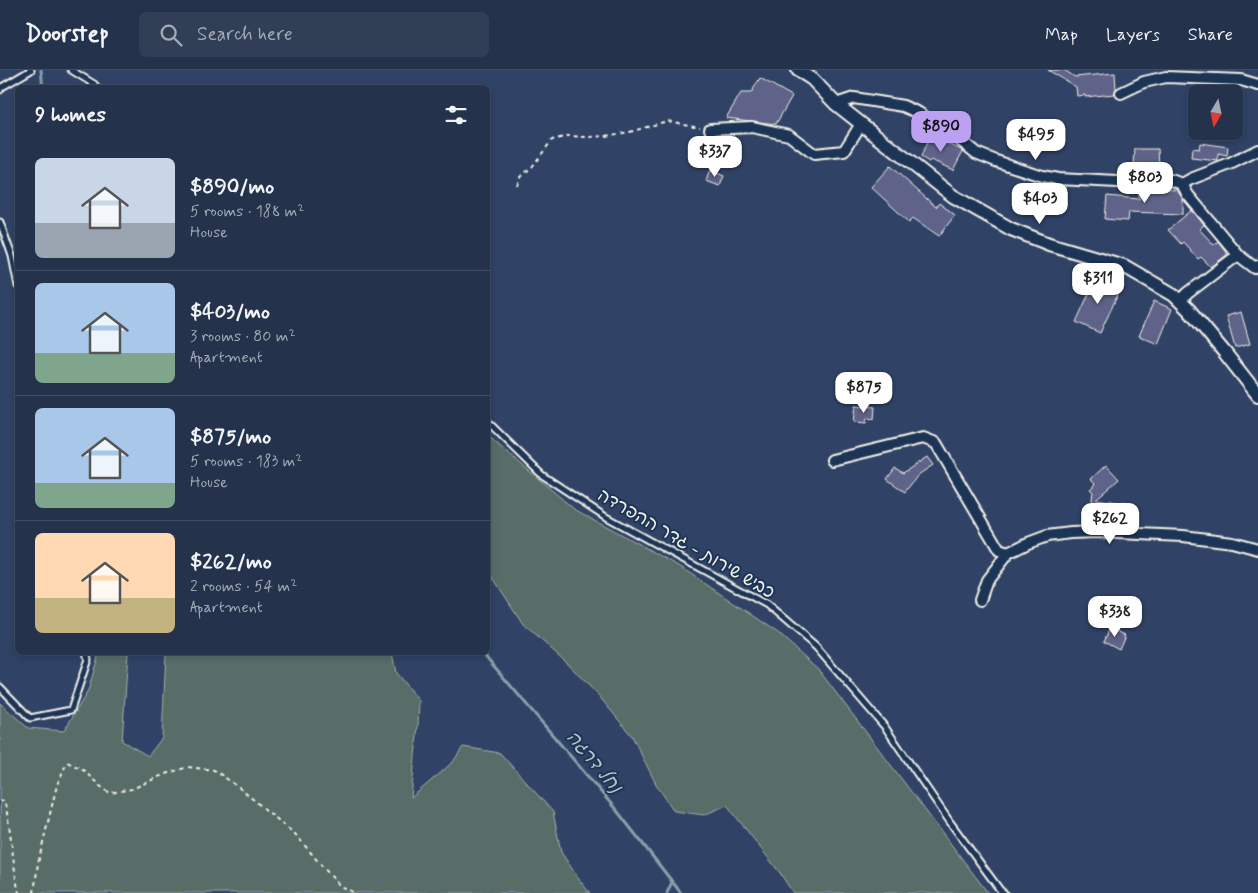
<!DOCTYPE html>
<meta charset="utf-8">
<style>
body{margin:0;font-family:Mynerve,"Playpen Sans Hebrew",sans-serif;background:#303e56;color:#f1f3f6;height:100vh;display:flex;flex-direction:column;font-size:19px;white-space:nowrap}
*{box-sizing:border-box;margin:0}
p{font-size:16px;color:#a3aab5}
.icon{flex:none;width:28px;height:28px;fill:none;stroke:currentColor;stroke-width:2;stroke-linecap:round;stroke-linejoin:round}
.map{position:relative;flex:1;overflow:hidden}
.side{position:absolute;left:15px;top:15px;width:475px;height:570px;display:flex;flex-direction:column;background:#24324c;border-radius:8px;box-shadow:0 2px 8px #0003,0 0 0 1px #414d64}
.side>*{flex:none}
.needle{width:32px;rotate:189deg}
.fabs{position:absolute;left:1188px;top:15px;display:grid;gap:10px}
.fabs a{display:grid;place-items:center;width:55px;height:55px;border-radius:8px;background:#24324c;box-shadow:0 2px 8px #0003,0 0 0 1px #414d64;font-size:25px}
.price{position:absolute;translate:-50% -42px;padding:0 11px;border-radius:10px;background:#fff;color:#222;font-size:16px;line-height:32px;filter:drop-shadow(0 1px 2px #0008)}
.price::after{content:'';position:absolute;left:50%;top:30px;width:15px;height:11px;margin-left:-8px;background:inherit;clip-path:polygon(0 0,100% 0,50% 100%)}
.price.on{background:#bca0f2;color:#111}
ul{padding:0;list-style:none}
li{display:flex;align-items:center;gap:15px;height:125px;padding:0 20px}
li+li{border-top:1px solid #414d64}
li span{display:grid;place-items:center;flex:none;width:140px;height:100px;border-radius:8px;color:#555}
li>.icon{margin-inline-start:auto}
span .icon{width:60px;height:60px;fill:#fffc;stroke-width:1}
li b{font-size:21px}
h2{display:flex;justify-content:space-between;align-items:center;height:60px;padding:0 20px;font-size:21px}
header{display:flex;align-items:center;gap:30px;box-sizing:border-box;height:70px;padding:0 25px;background:#24324c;border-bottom:1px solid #414d64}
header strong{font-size:24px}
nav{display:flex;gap:28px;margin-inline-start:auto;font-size:18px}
.search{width:350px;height:45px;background:#303e56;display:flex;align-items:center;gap:12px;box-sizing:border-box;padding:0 18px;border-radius:8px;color:#a3aab5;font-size:19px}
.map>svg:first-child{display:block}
</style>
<header>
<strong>Doorstep</strong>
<div class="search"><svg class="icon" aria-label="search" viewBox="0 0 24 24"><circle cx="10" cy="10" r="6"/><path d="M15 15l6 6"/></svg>Search here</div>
<nav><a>Map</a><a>Layers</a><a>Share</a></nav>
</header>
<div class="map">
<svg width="1258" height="823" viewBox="0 0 1258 823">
<rect width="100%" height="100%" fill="#304366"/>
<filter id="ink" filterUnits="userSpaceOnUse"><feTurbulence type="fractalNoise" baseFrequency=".02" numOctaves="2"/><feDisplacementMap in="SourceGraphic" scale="10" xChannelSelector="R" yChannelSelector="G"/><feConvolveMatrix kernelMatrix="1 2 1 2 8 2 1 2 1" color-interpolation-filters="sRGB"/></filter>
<g filter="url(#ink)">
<g fill="#586d68" stroke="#a6afa8">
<path d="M 488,365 L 495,372 L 574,439 L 679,496 L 778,563 L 818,599 L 988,823 L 793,823 L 780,803 L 727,735 L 704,745 L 674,741 L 656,714 L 632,666 L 598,625 L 566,592 L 523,554 L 488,500 Z"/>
<path d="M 99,583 L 128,583 L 122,671 L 148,686 L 162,668 L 166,583 L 392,583 L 396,603 L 419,631 L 418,655 L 411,728 L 453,692 L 463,677 L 500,683 L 553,742 L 561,782 L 580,811 L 590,823 L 0,823 L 0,633 L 28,658 L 64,661 L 88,621 Z"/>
</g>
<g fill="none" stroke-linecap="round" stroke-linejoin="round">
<g stroke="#87a1ab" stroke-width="3">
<path d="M 41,0 L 43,18"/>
<path d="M 482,582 L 618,742 L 681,823"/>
<path d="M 667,823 L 672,812"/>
</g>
</g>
<g fill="#5e6389" stroke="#f4f1e8">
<path d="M 1048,0 L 1064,0 L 1075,7 L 1115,3 L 1116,19 L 1114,24 L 1085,27 L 1085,25 L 1077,26 L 1076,17 Z"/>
<path d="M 760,8 L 792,26 L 776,54 L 726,48 L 741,23 L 751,23 Z"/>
<path d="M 930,65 L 963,81 L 953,100 L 931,90 L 929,92 L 921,87 Z"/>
<path d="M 1200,73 L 1228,77 L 1227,86 L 1218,84 L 1218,91 L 1191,88 L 1192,78 L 1199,79 Z"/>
<path d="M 1135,79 L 1158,79 L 1159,95 L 1134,95 Z"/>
<path d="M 890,96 L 936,137 L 939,133 L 955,145 L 939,166 L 913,148 L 909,152 L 871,117 Z"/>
<path d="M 710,100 L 724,106 L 720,116 L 706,111 Z"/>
<path d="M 1139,118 L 1177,120 L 1183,129 L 1183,144 L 1129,142 L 1128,151 L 1105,149 L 1107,126 L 1139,129 Z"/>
<path d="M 1192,140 L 1204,155 L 1199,159 L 1214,175 L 1218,171 L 1228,184 L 1211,197 L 1201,187 L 1198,189 L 1183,172 L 1181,174 L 1168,160 Z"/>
<path d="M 1097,206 L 1121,218 L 1100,263 L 1076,252 Z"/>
<path d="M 1154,231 L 1172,239 L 1158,274 L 1139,266 Z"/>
<path d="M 1241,242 L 1250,274 L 1235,278 L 1226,246 Z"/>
<path d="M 856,335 L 875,337 L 874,349 L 867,348 L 866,353 L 854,352 Z"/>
<path d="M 927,387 L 933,395 L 918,405 L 905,422 L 887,409 L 895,398 L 903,403 Z"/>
<path d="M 1106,395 L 1119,409 L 1096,429 L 1126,433 L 1123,454 L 1089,449 L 1093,422 L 1090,419 L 1096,414 L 1091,409 Z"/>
<path d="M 1110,558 L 1125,565 L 1119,579 L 1104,571 Z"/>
</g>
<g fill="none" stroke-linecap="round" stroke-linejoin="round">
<g stroke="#f4f1e8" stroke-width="9">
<g id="service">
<path d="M 71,0 L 94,14 L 97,18"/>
<path d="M 0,20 L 2,17 L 31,0"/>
<path d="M 0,152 L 12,186 L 18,216"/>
<path d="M 488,352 L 542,405 L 606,447 L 767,535 L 816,577 L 885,657 L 950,752 L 1000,820 L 1004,823"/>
<path d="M 0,617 L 30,648 L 71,640 L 88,589 L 86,582"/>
</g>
</g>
<g stroke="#f4f1e8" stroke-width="14">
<g id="minor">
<path d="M 1121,23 L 1144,12 L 1166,7 L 1241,10 L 1258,15"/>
<path d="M 836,34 L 854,28 L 903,36 L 919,43 L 960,70 L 976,83 L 996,91 L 1042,106 L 1058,109 L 1118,112 L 1171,110 L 1182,114 L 1191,109 L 1230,94 L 1258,80"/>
<path d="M 710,59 L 752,57 L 789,65 L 814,84 L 844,81 L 861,54"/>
<path d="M 1182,114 L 1188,125 L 1238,185 L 1255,198 L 1258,196"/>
<path d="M 1180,231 L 1188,223 L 1238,185"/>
<path d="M 832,390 L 923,368 L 936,373 L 999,480 L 1008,483"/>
<path d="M 980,530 L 987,510 L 1008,483 L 1028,473 L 1047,466 L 1071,463 L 1096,462 L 1183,466 L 1232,472 L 1258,479"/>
</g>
</g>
<g stroke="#f4f1e8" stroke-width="16">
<path id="tertiary" d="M 798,0 L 812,9 L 836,34 L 953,126 L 1011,159 L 1049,174 L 1124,196 L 1174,225 L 1189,240 L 1225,283 L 1258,325"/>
</g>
<g stroke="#f4f1e8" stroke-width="2" stroke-dasharray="4 4" stroke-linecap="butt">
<path d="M 517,115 L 520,107 L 532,97 L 552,70 L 568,66 L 588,67 L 605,66 L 630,62 L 667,51 L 700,57"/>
<path d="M 0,732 L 4,730 C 12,761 12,792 19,823"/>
<path d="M 34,823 L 38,793 L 57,715 L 67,692 L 82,699 L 100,716 L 110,723 L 132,719 L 165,704 L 188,697 L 214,700 L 237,716 L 296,765 L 321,795 L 340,816 L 355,823"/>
</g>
<use href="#service" stroke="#1d3557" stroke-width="5"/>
<use href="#minor" stroke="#1d3557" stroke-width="10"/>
<use href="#tertiary" stroke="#1d3557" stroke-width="12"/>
</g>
</g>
<g text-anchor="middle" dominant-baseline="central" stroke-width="4" stroke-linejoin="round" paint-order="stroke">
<g font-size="18" fill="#f4f1e8" stroke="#1d3557">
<text transform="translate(686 474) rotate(30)">כביש שירות - גדר ההפרדה</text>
</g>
<g font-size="19" font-style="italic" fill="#b5c2c5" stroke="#1d3557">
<text transform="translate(594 692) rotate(50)">נחל דרגה</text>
</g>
</g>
</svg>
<div class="fabs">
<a><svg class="needle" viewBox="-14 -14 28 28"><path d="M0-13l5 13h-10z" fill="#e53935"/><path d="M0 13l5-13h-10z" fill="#a3aab5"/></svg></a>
</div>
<b class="price on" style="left:941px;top:83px">$890</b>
<b class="price" style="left:1036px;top:91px">$495</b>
<b class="price" style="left:715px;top:108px">$337</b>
<b class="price" style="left:1145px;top:134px">$803</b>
<b class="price" style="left:1040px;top:155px">$403</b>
<b class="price" style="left:1098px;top:235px">$311</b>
<b class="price" style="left:864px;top:344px">$875</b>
<b class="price" style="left:1110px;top:475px">$262</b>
<b class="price" style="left:1115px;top:568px">$338</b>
<section class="side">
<h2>9 homes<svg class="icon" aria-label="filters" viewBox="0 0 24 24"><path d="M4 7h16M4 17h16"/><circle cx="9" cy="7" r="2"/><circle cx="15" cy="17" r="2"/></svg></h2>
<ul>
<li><span style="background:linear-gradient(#c9d6e8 65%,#9aa5b1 0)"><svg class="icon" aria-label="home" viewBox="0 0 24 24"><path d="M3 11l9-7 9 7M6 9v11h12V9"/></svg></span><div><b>$890/mo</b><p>5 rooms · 188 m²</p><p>House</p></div></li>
<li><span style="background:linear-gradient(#a9c7e8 70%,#7fa58c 0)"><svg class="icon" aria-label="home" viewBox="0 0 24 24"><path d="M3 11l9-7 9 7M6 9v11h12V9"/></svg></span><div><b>$403/mo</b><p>3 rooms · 80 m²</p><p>Apartment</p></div></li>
<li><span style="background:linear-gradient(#a9c7e8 75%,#7fa58c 0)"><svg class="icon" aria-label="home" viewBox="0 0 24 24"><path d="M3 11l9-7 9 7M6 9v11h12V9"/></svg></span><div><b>$875/mo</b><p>5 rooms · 183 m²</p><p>House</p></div></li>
<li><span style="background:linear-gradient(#ffd9b3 65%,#c2b280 0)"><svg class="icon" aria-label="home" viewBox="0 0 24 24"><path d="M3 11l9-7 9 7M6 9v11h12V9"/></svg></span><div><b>$262/mo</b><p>2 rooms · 54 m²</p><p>Apartment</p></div></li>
</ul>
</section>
</div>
